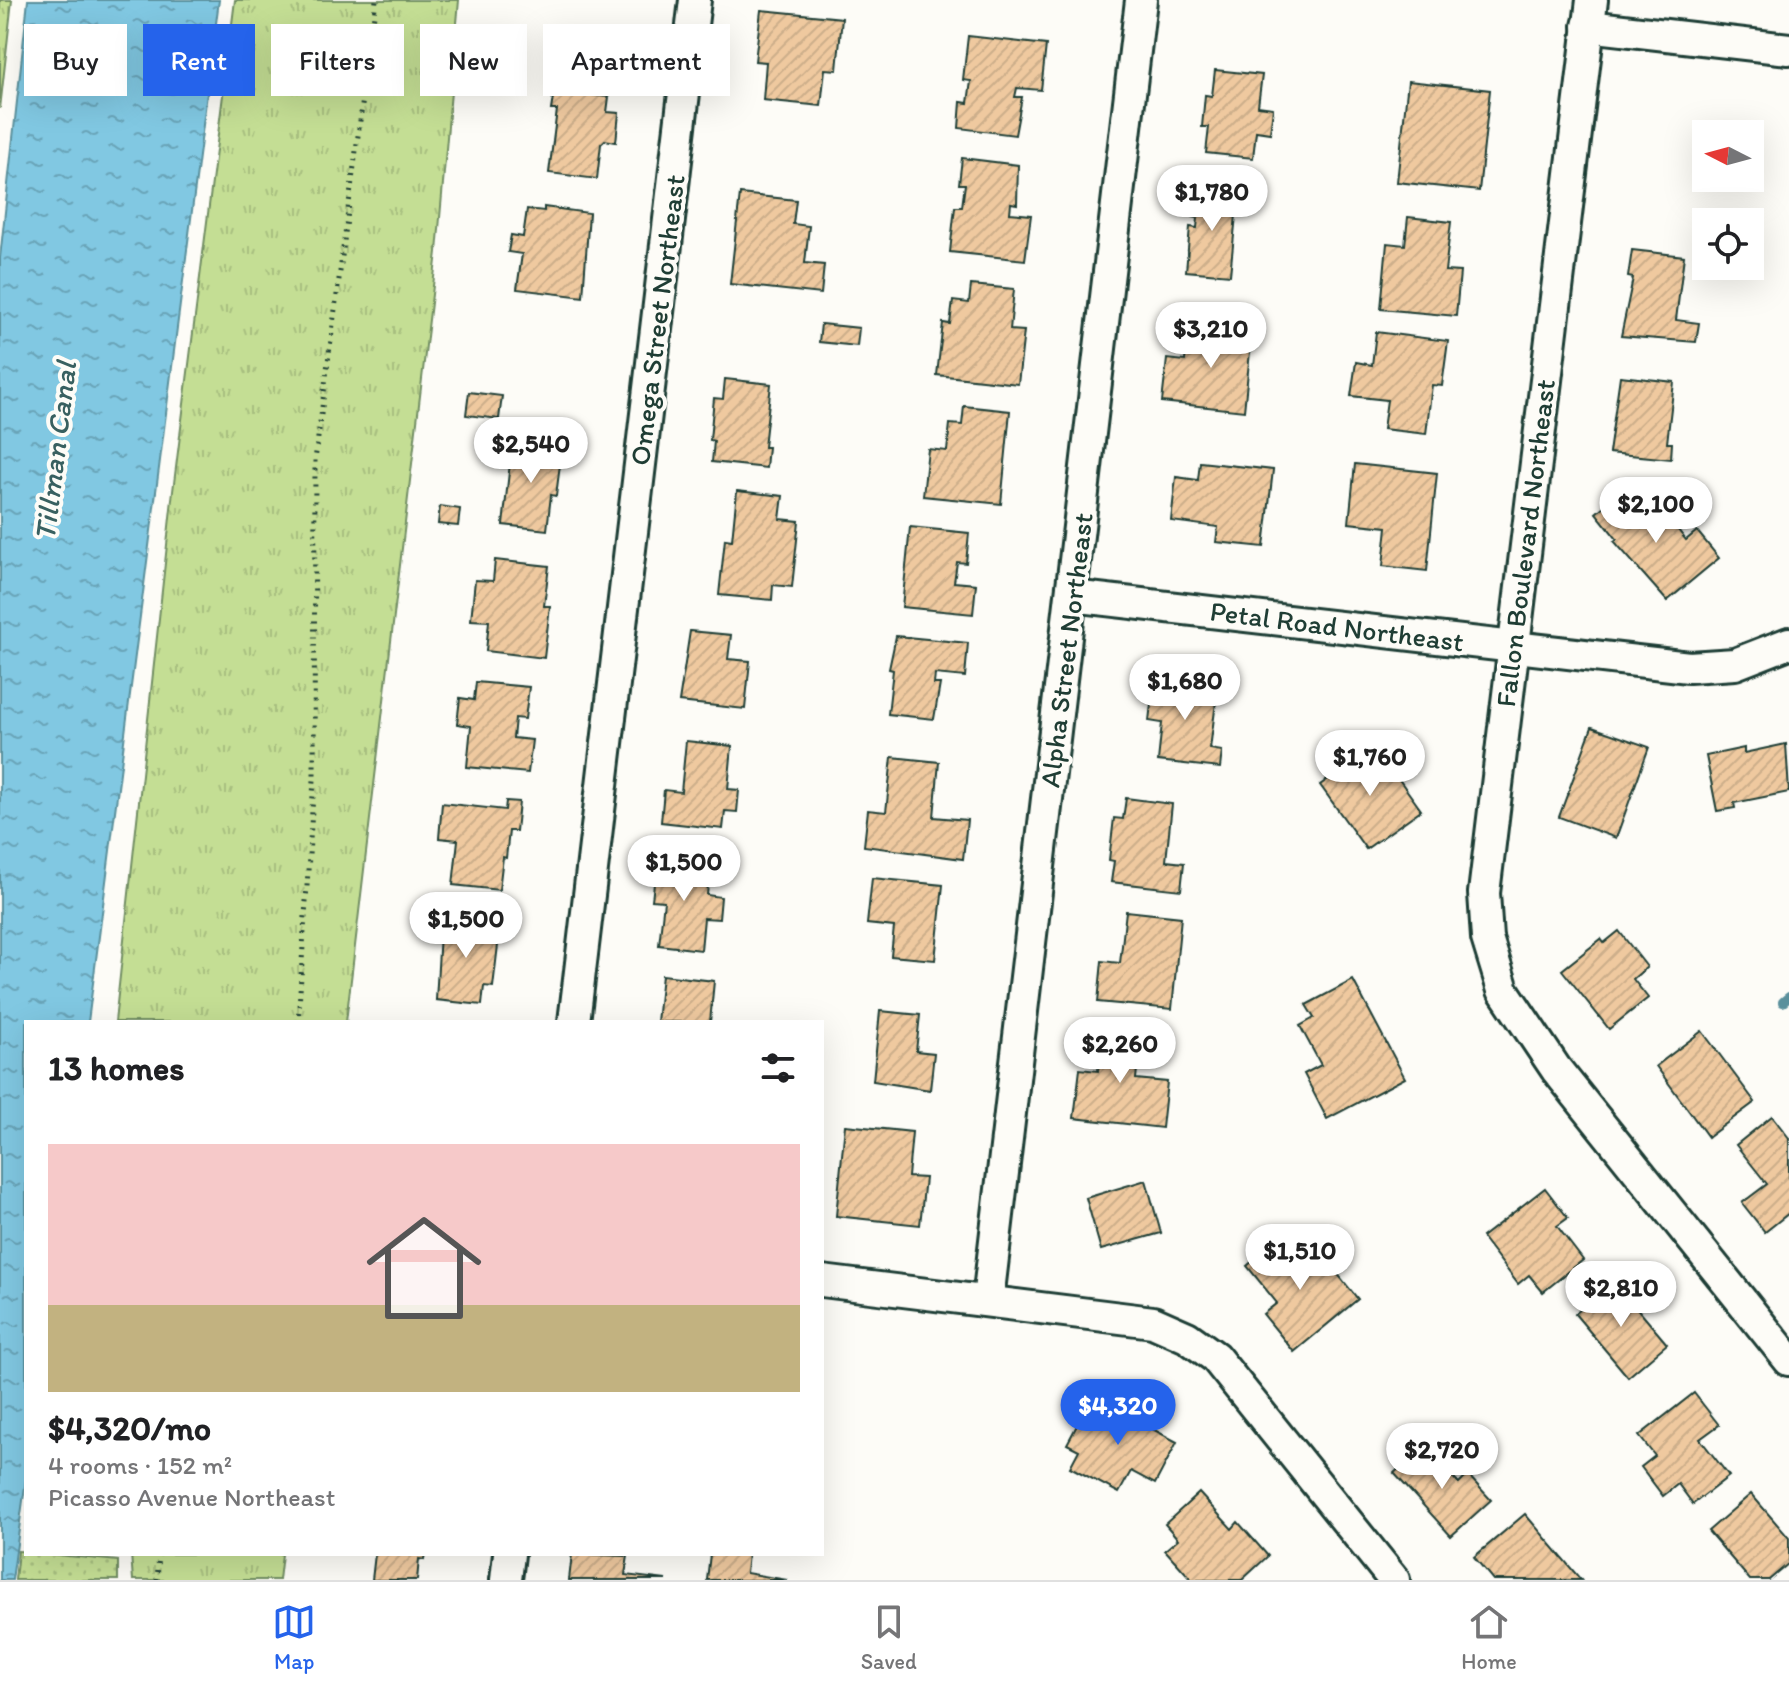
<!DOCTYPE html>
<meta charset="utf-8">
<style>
body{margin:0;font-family:Itim,sans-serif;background:#f6f6f6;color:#202124;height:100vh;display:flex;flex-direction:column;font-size:30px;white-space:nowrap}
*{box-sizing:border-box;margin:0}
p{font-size:26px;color:#757577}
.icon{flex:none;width:44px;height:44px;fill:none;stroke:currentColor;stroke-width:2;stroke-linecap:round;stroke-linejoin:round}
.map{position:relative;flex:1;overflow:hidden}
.side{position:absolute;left:24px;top:1020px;width:800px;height:536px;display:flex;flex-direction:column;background:#fff;border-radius:0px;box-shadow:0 8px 32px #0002}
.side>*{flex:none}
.hud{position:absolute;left:24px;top:24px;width:800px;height:72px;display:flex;gap:16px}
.needle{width:52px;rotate:276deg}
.fabs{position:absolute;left:1692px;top:120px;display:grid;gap:16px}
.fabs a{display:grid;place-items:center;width:72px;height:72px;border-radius:0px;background:#fff;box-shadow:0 8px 32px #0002;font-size:40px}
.price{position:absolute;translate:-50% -68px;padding:0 18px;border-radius:28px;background:#fff;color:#222;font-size:26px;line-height:52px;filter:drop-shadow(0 2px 4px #0008)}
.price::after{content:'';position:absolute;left:50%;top:48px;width:24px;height:18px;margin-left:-12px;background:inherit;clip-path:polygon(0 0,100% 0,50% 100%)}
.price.current{background:#2563eb;color:#fff}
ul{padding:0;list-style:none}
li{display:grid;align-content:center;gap:16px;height:424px;padding:0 24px}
li span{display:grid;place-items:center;height:248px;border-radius:0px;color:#555}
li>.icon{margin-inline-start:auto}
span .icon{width:144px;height:144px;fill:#fffc;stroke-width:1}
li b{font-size:34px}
h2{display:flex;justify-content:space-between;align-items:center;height:96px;padding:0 24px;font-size:34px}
.tag{padding:0 28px;border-radius:0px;background:#fff;box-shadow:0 8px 32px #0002;font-size:28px;line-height:72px}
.tag.current{background:#2563eb;color:#fff}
.tab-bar{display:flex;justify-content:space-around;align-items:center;height:112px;border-top:2px solid #e0e0e0;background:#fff;font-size:22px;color:#757577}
.tab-bar a{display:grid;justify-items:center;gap:4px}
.tab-bar .current{color:#2563eb}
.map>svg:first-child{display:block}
</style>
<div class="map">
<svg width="1789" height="1580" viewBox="0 0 1789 1580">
<defs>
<pattern id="grass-tufts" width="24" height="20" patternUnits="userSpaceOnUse" patternTransform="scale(2)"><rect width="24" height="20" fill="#c4de94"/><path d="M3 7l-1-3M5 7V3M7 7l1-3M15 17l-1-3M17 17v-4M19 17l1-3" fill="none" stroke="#a8bf80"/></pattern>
<pattern id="park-dots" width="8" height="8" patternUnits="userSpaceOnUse" patternTransform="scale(2)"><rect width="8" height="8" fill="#c4de94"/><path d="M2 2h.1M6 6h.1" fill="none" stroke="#a8bf80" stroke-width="1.8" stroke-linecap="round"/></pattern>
<pattern id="water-ripples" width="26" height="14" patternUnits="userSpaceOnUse" patternTransform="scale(2)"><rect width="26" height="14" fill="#81c8e2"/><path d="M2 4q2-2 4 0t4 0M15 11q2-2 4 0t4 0" fill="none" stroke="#69a4b8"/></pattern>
<pattern id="building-hatch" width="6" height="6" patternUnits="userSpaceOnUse" patternTransform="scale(2)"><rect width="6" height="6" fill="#efc99f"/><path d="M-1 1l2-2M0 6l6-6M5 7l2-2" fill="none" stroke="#ccae8a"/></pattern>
</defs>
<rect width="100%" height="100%" fill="#fdfcf7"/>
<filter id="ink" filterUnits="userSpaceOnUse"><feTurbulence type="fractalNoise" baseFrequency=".0125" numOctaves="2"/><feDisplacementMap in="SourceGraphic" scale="16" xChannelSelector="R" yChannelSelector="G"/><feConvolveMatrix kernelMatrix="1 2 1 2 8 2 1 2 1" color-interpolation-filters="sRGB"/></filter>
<g filter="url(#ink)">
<g fill="url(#grass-tufts)" stroke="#728e64" stroke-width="2">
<path d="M 0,0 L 12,0 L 0,109 Z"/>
<path d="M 235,0 L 459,0 L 437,252 L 346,1022 L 115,1022 L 172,499 Z"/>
<path d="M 131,1554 L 282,1554 L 279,1580 L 133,1580 Z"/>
</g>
<path fill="url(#park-dots)" stroke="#728e64" stroke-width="2" d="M 18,1551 L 118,1561 L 118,1580 L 15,1580 Z"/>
<path fill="url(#water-ripples)" stroke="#5a909c" stroke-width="2" d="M 28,0 L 219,0 L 88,1022 L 26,1022 L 26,1479 L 12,1580 L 0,1580 L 0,258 Z"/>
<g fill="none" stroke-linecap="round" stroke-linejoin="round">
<path stroke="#5a909c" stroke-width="10" d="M 1783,1002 L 1789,997"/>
</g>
<g fill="url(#building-hatch)" stroke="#1f3d34" stroke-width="2">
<path d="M 761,10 L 842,18 L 837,70 L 825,69 L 821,106 L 763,100 L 766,62 L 755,61 Z"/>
<path d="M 968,36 L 1046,45 L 1041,90 L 1017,88 L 1015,97 L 1022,97 L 1015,135 L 959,128 L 961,102 L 968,103 L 971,81 L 963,80 Z"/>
<path d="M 1215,70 L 1262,75 L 1258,106 L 1273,108 L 1270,133 L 1256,131 L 1253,158 L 1206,153 L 1209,127 L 1202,127 L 1205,95 L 1212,96 Z"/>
<path d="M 1408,81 L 1490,90 L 1479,191 L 1397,182 Z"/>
<path d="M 554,91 L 609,97 L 607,112 L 619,113 L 616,142 L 605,140 L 601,144 L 597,179 L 549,173 L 557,110 L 551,110 Z"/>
<path d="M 962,158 L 1018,165 L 1017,204 L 1011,203 L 1010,213 L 1031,215 L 1025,260 L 950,252 L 955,207 L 962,207 L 965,184 L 959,184 Z"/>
<path d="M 1195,190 L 1238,195 L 1230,275 L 1186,271 L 1190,227 L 1197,228 L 1198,218 L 1193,217 Z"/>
<path d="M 740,194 L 796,200 L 793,224 L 809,226 L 805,263 L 824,265 L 821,294 L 730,284 Z"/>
<path d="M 544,207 L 589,213 L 583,297 L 517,289 L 522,254 L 508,252 L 511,235 L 523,237 L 527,209 L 544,211 Z"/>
<path d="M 1408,217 L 1451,222 L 1445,271 L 1460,272 L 1456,316 L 1381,309 L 1387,243 L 1405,245 Z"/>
<path d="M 1632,250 L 1684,256 L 1676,320 L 1699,323 L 1696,342 L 1621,336 L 1633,278 L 1628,277 Z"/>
<path d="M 971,285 L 1014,289 L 1010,330 L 1024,331 L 1018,384 L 937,375 L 943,323 L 950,324 L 953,301 L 969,303 Z"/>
<path d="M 821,324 L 859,328 L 857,346 L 819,342 Z"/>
<path d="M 1189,325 L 1252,332 L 1244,411 L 1162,402 L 1167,359 L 1185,361 Z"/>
<path d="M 1376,332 L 1448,341 L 1442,386 L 1432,385 L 1426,434 L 1383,429 L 1387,400 L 1351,396 L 1356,362 L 1372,365 Z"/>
<path d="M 1620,376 L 1674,382 L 1667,443 L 1672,443 L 1671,459 L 1609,453 Z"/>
<path d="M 725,379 L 771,384 L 764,447 L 768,447 L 766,468 L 712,462 L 714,441 L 710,440 L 714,398 L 723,399 Z"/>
<path d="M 469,392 L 502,396 L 499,419 L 466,415 Z"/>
<path d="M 964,406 L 1010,411 L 1001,504 L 923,496 L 928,449 L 947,451 L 950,424 L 962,425 Z"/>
<path d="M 507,443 L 562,449 L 556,496 L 551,495 L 547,530 L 503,525 L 510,463 L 505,462 Z"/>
<path d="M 1200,462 L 1273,470 L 1264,547 L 1216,542 L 1218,527 L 1171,521 L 1176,477 L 1198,480 Z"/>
<path d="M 1355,464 L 1437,473 L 1427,571 L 1383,566 L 1387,527 L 1349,523 Z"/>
<path d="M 1625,488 L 1648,515 L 1659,506 L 1686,540 L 1697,531 L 1719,558 L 1667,601 L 1614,541 L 1617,539 L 1596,513 Z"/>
<path d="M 737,491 L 783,496 L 780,519 L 799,521 L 792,587 L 773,585 L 772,600 L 719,595 L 725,539 L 732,540 Z"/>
<path d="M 440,506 L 460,509 L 458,526 L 438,524 Z"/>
<path d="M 910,527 L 969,533 L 966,563 L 957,562 L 954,582 L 976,584 L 973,614 L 902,607 Z"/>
<path d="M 495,560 L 549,566 L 544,606 L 550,606 L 544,658 L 486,651 L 489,621 L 471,620 L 475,580 L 493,581 Z"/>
<path d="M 690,631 L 731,635 L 728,659 L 750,661 L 745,709 L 679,702 Z"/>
<path d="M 896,636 L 968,643 L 965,677 L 935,674 L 934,684 L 940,684 L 934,719 L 888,714 L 893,670 L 889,669 Z"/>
<path d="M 1154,678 L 1218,686 L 1210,749 L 1222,751 L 1220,768 L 1158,761 L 1162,723 L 1149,721 Z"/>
<path d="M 476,682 L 529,687 L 525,719 L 515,718 L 513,738 L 532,740 L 528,773 L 467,767 L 471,726 L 457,724 L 460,698 L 474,700 Z"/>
<path d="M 1592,727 L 1649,747 L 1616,838 L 1559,817 Z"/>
<path d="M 686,741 L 732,746 L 728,789 L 739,790 L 737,812 L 725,811 L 723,829 L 661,822 L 664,790 L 681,792 Z"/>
<path d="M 1786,744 L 1789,792 L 1734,803 L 1735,808 L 1717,811 L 1706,756 L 1744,748 L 1744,753 Z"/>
<path d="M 1375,746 L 1421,810 L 1366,849 L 1320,785 Z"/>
<path d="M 892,757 L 939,762 L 934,817 L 967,820 L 963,859 L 864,846 L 868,810 L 886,812 Z"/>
<path d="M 1126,798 L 1172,804 L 1166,861 L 1184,863 L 1181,890 L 1111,882 L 1114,861 L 1109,860 L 1114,818 L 1123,819 Z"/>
<path d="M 506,801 L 519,802 L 516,831 L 509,831 L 506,858 L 503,857 L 499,890 L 453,885 L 458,840 L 439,838 L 442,803 L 505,810 Z"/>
<path d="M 657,860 L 710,866 L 707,895 L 721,897 L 719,919 L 704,918 L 701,950 L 659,945 L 664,901 L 652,900 Z"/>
<path d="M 872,878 L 943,885 L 935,960 L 891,956 L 894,927 L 867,924 Z"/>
<path d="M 1126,911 L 1181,917 L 1172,1009 L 1098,1002 L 1102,961 L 1120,963 Z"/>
<path d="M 441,917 L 496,922 L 494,944 L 498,945 L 493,987 L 484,986 L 482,1005 L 436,1000 Z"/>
<path d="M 1619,931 L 1647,967 L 1633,979 L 1648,998 L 1609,1029 L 1562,970 L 1601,939 L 1604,943 Z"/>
<path d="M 662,975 L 714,981 L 710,1022 L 657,1022 Z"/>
<path d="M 1353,980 L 1405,1078 L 1327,1119 L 1304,1074 L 1321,1065 L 1300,1026 L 1314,1018 L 1306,1005 Z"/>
<path d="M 880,1011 L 920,1015 L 916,1051 L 934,1053 L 930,1090 L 873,1081 Z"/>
<path d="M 1103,1026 L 1141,1031 L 1136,1079 L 1167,1082 L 1162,1128 L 1074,1118 L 1080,1069 L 1098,1071 Z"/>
<path d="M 1702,1031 L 1755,1102 L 1708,1137 L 1656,1066 Z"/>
<path d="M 1772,1116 L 1789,1138 L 1789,1213 L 1765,1232 L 1742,1203 L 1767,1184 L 1736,1145 Z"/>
<path d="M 845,1125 L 912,1132 L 908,1177 L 925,1178 L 920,1225 L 836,1216 Z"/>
<path d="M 1146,1180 L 1161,1233 L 1101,1250 L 1086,1198 Z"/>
<path d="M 1545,1188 L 1568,1218 L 1557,1226 L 1583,1260 L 1543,1292 L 1529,1275 L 1518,1284 L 1482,1237 Z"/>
<path d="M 1281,1237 L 1295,1255 L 1307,1246 L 1323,1266 L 1328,1262 L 1358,1299 L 1294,1352 L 1263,1314 L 1277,1303 L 1247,1266 Z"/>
<path d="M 1614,1281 L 1667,1344 L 1628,1377 L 1575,1314 Z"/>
<path d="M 1694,1393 L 1719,1425 L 1700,1439 L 1729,1476 L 1693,1504 L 1678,1484 L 1663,1496 L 1641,1467 L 1655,1456 L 1639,1436 Z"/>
<path d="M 1092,1397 L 1177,1442 L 1155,1484 L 1131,1471 L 1119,1493 L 1070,1467 L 1079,1450 L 1067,1444 Z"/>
<path d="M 1424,1446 L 1459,1484 L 1468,1475 L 1491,1500 L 1451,1536 L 1394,1473 Z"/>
<path d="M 1199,1493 L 1232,1529 L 1238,1522 L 1268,1556 L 1242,1580 L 1192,1580 L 1165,1550 L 1178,1539 L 1165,1524 Z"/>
<path d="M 1751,1494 L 1789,1538 L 1789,1563 L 1769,1580 L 1750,1580 L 1708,1531 Z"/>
<path d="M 1525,1514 L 1581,1580 L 1493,1580 L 1474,1557 Z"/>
<path d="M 375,1554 L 425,1554 L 424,1560 L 419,1559 L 417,1580 L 372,1580 Z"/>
<path d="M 572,1554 L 628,1556 L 625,1575 L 666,1580 L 569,1580 Z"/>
<path d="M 710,1554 L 748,1554 L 746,1573 L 787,1580 L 707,1580 Z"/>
</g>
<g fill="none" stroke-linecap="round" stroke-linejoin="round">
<g stroke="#1f3d34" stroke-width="36">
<g id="minor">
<path d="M 1592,0 L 1484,893 L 1487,938 L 1503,990 L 1556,1069 L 1789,1360"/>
<path d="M 1588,26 L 1789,49"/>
<path d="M 1072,596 L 1689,667 L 1735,664 L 1789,643"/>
<path d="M 574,1022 L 695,0"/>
<path d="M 822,1281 L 1153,1322 L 1187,1337 L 1215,1357 L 1394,1580"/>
<path d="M 988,1300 L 1141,0"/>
<path d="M 506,1580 L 509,1554"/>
</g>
</g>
<g stroke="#1f3d34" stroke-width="5" stroke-dasharray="2 6" stroke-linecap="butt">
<path d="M 298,1022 L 314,780 L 315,460 L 376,0"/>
<path d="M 157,1580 L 159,1554"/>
</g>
<use href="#minor" stroke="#fdfcf7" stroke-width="30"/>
</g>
</g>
<g text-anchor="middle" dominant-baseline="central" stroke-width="8" stroke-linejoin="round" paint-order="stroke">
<g font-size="28" fill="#1f3d34" stroke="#fdfcf7">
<text transform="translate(657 320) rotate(-83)">Omega Street Northeast</text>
<text transform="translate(1525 543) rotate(-83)">Fallon Boulevard Northeast</text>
<text transform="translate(1337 626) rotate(7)">Petal Road Northeast</text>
<text transform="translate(1066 650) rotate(-83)">Alpha Street Northeast</text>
</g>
<g font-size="30" font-style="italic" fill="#386060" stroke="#fdfcf7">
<text transform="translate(55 451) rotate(-83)">Tillman Canal</text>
</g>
</g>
</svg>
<div class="fabs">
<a><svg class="needle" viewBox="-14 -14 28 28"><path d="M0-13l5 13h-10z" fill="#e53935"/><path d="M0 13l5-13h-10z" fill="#757577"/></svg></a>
<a><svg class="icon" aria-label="locate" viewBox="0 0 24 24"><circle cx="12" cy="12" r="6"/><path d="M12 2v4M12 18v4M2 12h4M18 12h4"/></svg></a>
</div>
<b class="price" style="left:1212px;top:233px">$1,780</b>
<b class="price" style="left:1211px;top:370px">$3,210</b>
<b class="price" style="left:531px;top:485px">$2,540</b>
<b class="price" style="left:1656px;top:545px">$2,100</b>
<b class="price" style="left:1185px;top:722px">$1,680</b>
<b class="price" style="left:1370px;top:798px">$1,760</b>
<b class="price" style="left:684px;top:903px">$1,500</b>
<b class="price" style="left:466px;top:960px">$1,500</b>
<b class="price" style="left:1120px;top:1085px">$2,260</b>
<b class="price" style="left:1300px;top:1292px">$1,510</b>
<b class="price" style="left:1621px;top:1329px">$2,810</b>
<b class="price current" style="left:1118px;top:1447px">$4,320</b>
<b class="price" style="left:1442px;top:1491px">$2,720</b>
<div class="hud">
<a class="tag">Buy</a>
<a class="tag current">Rent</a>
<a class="tag">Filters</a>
<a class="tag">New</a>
<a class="tag">Apartment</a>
</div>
<section class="side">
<h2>13 homes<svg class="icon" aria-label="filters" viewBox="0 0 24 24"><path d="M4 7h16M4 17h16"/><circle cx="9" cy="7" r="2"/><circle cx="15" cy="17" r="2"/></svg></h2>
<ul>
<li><span style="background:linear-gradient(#f6c9c9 65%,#c2b280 0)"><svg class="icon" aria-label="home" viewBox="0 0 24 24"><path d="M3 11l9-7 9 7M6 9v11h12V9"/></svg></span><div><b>$4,320/mo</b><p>4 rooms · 152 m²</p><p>Picasso Avenue Northeast</p></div></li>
</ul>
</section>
</div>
<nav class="tab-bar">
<a class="current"><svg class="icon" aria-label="map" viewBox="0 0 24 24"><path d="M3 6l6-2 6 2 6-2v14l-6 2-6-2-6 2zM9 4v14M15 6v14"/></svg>Map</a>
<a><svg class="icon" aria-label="saved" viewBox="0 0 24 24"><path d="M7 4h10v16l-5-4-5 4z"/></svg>Saved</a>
<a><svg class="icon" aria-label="home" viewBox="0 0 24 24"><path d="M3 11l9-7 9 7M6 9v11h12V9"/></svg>Home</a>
</nav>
